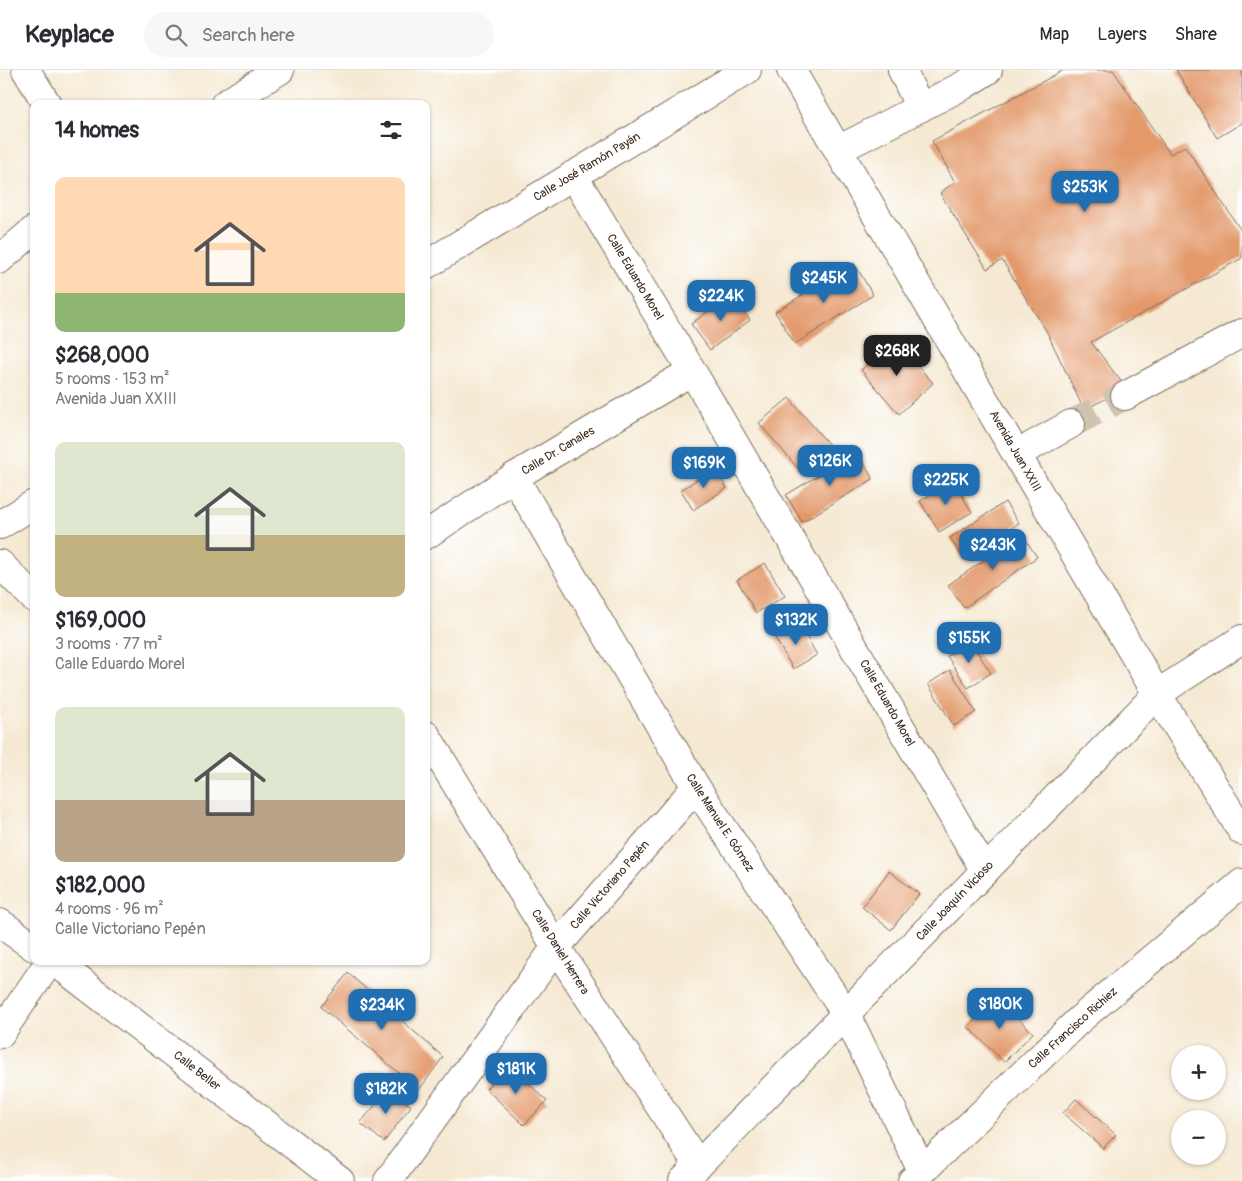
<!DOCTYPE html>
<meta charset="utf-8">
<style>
body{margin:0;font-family:Pangolin,sans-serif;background:#f7f7f7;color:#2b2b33;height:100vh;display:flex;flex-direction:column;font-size:19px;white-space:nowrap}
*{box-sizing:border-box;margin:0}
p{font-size:16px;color:#7c7c81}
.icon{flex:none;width:28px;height:28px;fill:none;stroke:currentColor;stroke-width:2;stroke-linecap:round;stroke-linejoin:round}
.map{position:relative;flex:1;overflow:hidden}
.drawer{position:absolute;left:30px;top:30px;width:400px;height:865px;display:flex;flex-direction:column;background:#fff;border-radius:10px;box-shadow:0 1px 4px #0004}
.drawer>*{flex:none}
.controls{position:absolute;left:1171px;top:975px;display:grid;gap:10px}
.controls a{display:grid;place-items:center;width:55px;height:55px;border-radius:50%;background:#fff;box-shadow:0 1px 4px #0004;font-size:25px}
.price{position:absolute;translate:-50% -42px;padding:0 11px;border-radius:10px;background:#1f6fb2;color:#fff;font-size:16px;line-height:32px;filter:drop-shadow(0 1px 2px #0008)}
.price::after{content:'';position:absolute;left:50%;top:30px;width:15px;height:11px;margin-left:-8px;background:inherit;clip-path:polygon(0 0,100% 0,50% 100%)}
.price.on{background:#222;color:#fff}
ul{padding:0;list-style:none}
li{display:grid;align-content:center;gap:10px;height:265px;padding:0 25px}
li span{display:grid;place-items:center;height:155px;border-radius:10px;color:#555}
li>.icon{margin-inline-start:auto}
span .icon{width:90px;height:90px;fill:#fffc;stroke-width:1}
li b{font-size:21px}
h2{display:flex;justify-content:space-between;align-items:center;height:60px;padding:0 25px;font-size:21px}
header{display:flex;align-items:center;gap:30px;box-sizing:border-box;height:70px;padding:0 25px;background:#fff;border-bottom:1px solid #e1e1e2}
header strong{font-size:24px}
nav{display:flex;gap:28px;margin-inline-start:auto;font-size:18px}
.search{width:350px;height:45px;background:#f7f7f7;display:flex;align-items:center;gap:12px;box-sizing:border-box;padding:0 18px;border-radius:28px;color:#7c7c81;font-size:19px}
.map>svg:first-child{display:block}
</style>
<header>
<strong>Keyplace</strong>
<div class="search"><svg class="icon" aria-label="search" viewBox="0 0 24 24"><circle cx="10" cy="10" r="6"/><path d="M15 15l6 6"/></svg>Search here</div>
<nav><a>Map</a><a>Layers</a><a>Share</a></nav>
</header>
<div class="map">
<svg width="1242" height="1111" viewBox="0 0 1242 1111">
<rect width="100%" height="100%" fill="#fff"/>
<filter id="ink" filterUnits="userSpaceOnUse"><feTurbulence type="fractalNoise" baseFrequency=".02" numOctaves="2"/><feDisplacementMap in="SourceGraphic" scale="10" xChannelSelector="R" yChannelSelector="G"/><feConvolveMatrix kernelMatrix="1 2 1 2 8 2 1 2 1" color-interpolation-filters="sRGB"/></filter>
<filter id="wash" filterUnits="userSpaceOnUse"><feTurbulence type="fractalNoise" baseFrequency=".0096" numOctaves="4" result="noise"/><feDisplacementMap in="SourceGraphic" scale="20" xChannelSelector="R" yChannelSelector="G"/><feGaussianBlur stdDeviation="1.12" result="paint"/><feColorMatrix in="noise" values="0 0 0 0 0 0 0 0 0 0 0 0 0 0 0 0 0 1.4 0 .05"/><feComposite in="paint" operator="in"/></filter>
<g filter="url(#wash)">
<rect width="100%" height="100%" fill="#f5e9d3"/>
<g id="blocks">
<g fill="#e3996b">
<path d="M 1064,0 L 1113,0 L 1170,84 L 1185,76 L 1242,162 L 1242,188 L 1091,272 L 1126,318 L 1084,340 L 1047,262 L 1002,190 L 987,199 L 940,123 L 955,112 L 932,71 Z"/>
<path d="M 1176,0 L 1242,0 L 1242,53 L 1217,68 Z"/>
<path d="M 854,193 L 873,225 L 795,274 L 775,242 Z"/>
<path d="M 732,224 L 750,250 L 710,280 L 691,254 Z"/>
<path d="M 895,270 L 933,313 L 899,344 L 861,300 Z"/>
<path d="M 789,328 L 831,377 L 802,403 L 759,353 Z"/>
<path d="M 857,382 L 873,409 L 802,452 L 786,425 Z"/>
<path d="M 715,398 L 727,418 L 693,440 L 681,420 Z"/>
<path d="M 953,411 L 972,442 L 939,462 L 920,431 Z"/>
<path d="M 1005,432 L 1019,453 L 964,490 L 950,468 Z"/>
<path d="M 1022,464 L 1037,487 L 964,538 L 948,515 Z"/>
<path d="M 765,493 L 785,526 L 756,543 L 737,510 Z"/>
<path d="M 799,554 L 817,585 L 793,599 L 775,568 Z"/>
<path d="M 970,571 L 991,603 L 968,618 L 947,586 Z"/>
<path d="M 950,600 L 976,642 L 954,656 L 928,614 Z"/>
<path d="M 889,801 L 919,824 L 891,860 L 862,837 Z"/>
<path d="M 348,903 L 443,987 L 419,1020 L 321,937 Z"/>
<path d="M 996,927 L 1033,963 L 1004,992 L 968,957 Z"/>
<path d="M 509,994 L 547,1031 L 524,1055 L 486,1019 Z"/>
<path d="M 389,1019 L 411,1036 L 384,1072 L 360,1053 Z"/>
<path d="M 1076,1029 L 1116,1065 L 1103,1078 L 1063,1043 Z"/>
</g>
</g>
</g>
<g filter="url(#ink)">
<use href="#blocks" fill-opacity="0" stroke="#7c6d5d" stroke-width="1"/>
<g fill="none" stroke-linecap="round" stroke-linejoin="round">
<path stroke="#d0c3af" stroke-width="28" stroke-dasharray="28 14" stroke-linecap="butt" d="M 1071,354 L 1125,326"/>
<g stroke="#7c6d5d" stroke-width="30">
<g id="minor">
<path d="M 26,0 L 47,34"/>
<path d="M 791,0 L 1157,624 L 1242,761"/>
<path d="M 902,0 L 920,38"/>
<path d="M 838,80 L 964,15 L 988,0"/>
<path d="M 573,105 L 692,301 L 985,801"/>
<path d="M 426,195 L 747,0"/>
<path d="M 1125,326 L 1242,263"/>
<path d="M 1017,384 L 1071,354"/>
<path d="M 514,407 L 696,717 L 846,944 L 922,1101"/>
<path d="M 0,455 L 34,434"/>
<path d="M 426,465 L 514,407 L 692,301"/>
<path d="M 0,494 L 34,528"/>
<path d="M 426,665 L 556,877 L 698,1095"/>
<path d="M 0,853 L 34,877"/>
<path d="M 54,891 L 340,1111"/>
<path d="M 0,964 L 50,891"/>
<path d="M 388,1111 L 556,877 L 696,717"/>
<path d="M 683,1111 L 1157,624 L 1242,569"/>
<path d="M 912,1111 L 1079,950 L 1242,813"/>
</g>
</g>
<g stroke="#7c6d5d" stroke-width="30">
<g id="major">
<path d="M 225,34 L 280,0"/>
<path d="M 0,189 L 34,160"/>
</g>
</g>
<use href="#minor" stroke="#fff" stroke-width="28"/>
<use href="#major" stroke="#fff" stroke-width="28"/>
</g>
</g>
<g text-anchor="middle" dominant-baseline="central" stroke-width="5" stroke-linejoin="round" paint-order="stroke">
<g font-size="12" fill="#3b2a1e" stroke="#fff">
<text transform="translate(587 97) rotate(-31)">Calle José Ramón Payán</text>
<text transform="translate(635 207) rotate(59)">Calle Eduardo Morel</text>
<text transform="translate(558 381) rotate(-31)">Calle Dr. Canales</text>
<text transform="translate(1015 381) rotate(60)">Avenida Juan XXIII</text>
<text transform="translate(887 633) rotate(60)">Calle Eduardo Morel</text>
<text transform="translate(720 753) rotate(57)">Calle Manuel E. Gómez</text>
<text transform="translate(610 815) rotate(-49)">Calle Victoriano Pepén</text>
<text transform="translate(955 831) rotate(-46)">Calle Joaquín Vicioso</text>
<text transform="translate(560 882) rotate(58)">Calle Daniel Herrera</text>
<text transform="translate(1073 958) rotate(-42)">Calle Francisco Richiez</text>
<text transform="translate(197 1001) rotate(38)">Calle Beller</text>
</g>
</g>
</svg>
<div class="controls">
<a>+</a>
<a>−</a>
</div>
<b class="price" style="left:1085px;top:143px">$253K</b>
<b class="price" style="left:824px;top:234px">$245K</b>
<b class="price" style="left:721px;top:252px">$224K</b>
<b class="price on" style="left:897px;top:307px">$268K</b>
<b class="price" style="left:830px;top:417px">$126K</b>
<b class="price" style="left:704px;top:419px">$169K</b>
<b class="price" style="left:946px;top:436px">$225K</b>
<b class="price" style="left:993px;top:501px">$243K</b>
<b class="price" style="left:796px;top:576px">$132K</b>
<b class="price" style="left:969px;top:594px">$155K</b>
<b class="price" style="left:1000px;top:960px">$180K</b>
<b class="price" style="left:382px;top:961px">$234K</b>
<b class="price" style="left:516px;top:1025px">$181K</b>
<b class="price" style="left:386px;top:1045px">$182K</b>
<section class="drawer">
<h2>14 homes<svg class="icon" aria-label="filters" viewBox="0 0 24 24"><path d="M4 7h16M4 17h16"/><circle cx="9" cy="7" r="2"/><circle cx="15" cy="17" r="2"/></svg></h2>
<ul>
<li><span style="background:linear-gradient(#ffd9b3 75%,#8fb573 0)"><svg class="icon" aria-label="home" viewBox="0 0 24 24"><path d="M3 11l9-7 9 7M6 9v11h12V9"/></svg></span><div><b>$268,000</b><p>5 rooms · 153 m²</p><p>Avenida Juan XXIII</p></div></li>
<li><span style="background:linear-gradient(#dfe7d0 60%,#c2b280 0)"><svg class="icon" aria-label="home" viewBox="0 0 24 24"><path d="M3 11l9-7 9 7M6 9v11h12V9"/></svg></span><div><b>$169,000</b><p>3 rooms · 77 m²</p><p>Calle Eduardo Morel</p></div></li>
<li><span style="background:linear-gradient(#dfe7d0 60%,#b9a48a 0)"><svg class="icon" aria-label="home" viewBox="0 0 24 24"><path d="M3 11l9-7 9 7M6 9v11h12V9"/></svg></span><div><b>$182,000</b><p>4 rooms · 96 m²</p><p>Calle Victoriano Pepén</p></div></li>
</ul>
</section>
</div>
